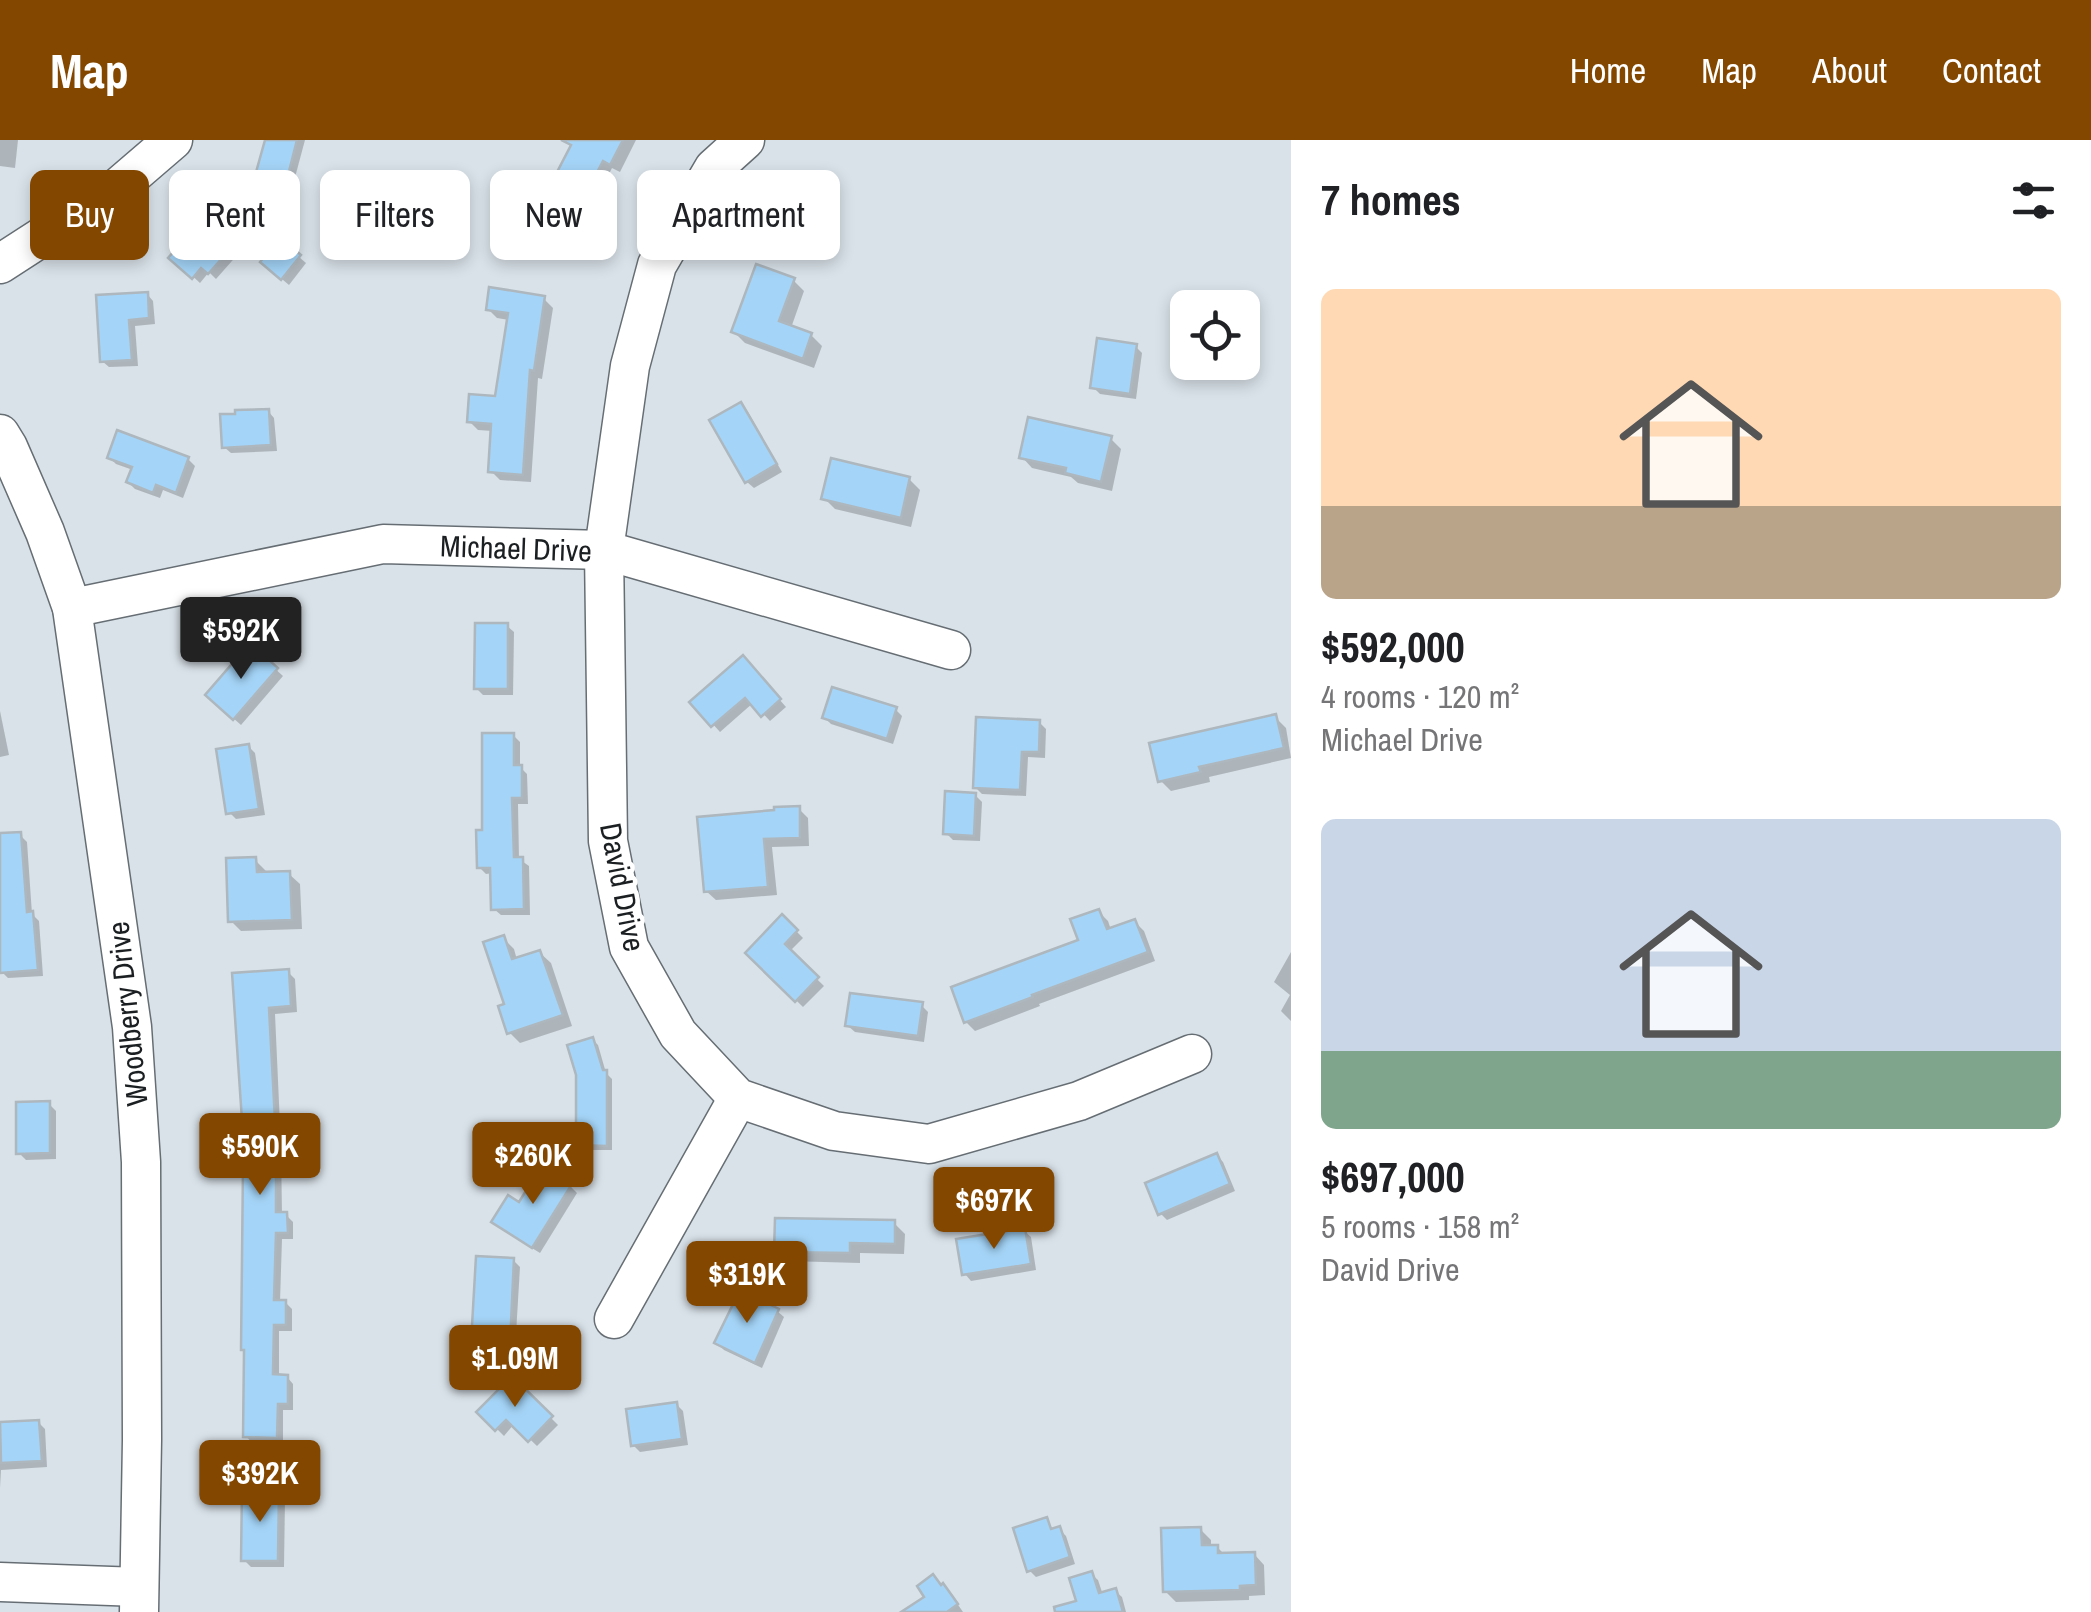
<!DOCTYPE html>
<meta charset="utf-8">
<style>
body{margin:0;font-family:"Archivo Narrow",sans-serif;background:#f6f6f6;color:#202124;height:100vh;display:flex;flex-direction:column;font-size:38px;white-space:nowrap}
*{box-sizing:border-box;margin:0}
p{font-size:32px;color:#757577}
.icon{flex:none;width:55px;height:55px;fill:none;stroke:currentColor;stroke-width:2;stroke-linecap:round;stroke-linejoin:round}
.map{position:relative;flex:1;overflow:hidden}
.sheet{display:flex;flex-direction:column;background:#fff;width:800px}
.sheet>*{flex:none}
.banner{position:absolute;left:30px;top:30px;width:950px;height:90px;display:flex;gap:20px}
.fabs{position:absolute;left:1170px;top:150px;display:grid;gap:20px}
.fabs a{display:grid;place-items:center;width:90px;height:90px;border-radius:15px;background:#fff;box-shadow:0 5px 15px #0003;font-size:50px}
.price{position:absolute;translate:-50% -85px;padding:0 22px;border-radius:10px;background:#834700;color:#fff;font-size:32px;line-height:65px;filter:drop-shadow(0 2px 5px #0008)}
.price::after{content:'';position:absolute;left:50%;top:60px;width:30px;height:22px;margin-left:-15px;background:inherit;clip-path:polygon(0 0,100% 0,50% 100%)}
.price.selected{background:#222;color:#fff}
ul{padding:0;list-style:none}
li{display:grid;align-content:center;gap:20px;height:530px;padding:0 30px}
li span{display:grid;place-items:center;height:310px;border-radius:15px;color:#555}
li>.icon{margin-inline-start:auto}
span .icon{width:180px;height:180px;fill:#fffc;stroke-width:1}
li b{font-size:42px}
h2{display:flex;justify-content:space-between;align-items:center;height:120px;padding:0 30px;font-size:42px}
.chip{padding:0 35px;border-radius:15px;background:#fff;box-shadow:0 5px 15px #0003;font-size:35px;line-height:90px}
.chip.selected{background:#834700;color:#fff}
header{display:flex;align-items:center;gap:60px;box-sizing:border-box;height:140px;padding:0 50px;background:#834700;color:#fff}
header strong{font-size:48px}
nav{display:flex;gap:55px;margin-inline-start:auto;font-size:35px}
main{display:flex;flex:1;min-height:0}
.map>svg:first-child{display:block}
</style>
<header>
<strong>Map</strong>
<nav><a>Home</a><a>Map</a><a>About</a><a>Contact</a></nav>
</header>
<main>
<div class="map">
<svg width="1291" height="1472" viewBox="0 0 1291 1472">
<rect width="100%" height="100%" fill="#d9e2e9"/>
<g fill="#0003">
<path d="M 0,0 L 18,0 L 15,28 L 0,26 Z"/>
<path d="M 267,0 L 305,0 L 290,56 L 265,49 L 258,42 Z"/>
<path d="M 565,0 L 636,0 L 620,32 L 612,28 L 567,118 L 537,102 L 528,93 L 572,7 Z"/>
<path d="M 212,72 L 247,104 L 216,139 L 209,132 L 200,143 L 172,117 Z"/>
<path d="M 299,117 L 306,123 L 289,145 L 270,129 Z"/>
<path d="M 793,140 L 804,151 L 791,188 L 811,195 L 822,206 L 814,228 L 745,203 L 734,192 Z"/>
<path d="M 147,154 L 153,161 L 155,184 L 135,186 L 138,226 L 109,227 L 102,221 L 98,157 Z"/>
<path d="M 544,159 L 553,168 L 542,239 L 538,238 L 531,342 L 500,340 L 491,331 L 493,291 L 478,290 L 469,281 L 497,259 L 509,180 L 497,178 L 488,169 Z"/>
<path d="M 1135,206 L 1142,213 L 1136,259 L 1100,254 L 1093,247 Z"/>
<path d="M 741,265 L 748,272 L 782,332 L 754,348 L 747,342 Z"/>
<path d="M 268,271 L 274,278 L 277,311 L 231,313 L 224,307 Z"/>
<path d="M 1110,298 L 1121,309 L 1112,351 L 1078,343 L 1071,337 L 1032,328 L 1022,317 Z"/>
<path d="M 109,317 L 188,319 L 195,326 L 183,358 L 163,350 L 160,358 L 135,349 L 128,342 L 133,330 L 116,324 Z"/>
<path d="M 909,339 L 920,350 L 911,387 L 835,369 L 824,358 Z"/>
<path d="M 507,486 L 514,492 L 513,555 L 483,555 L 476,548 Z"/>
<path d="M 250,506 L 283,536 L 241,585 L 215,562 Z"/>
<path d="M 749,525 L 786,567 L 770,581 L 753,563 L 720,592 L 693,562 Z"/>
<path d="M 895,569 L 902,576 L 893,604 L 831,584 L 825,578 Z"/>
<path d="M 0,571 L 9,615 L 0,617 Z"/>
<path d="M 1275,577 L 1286,588 L 1291,618 L 1209,637 L 1210,642 L 1171,651 L 1160,640 Z"/>
<path d="M 1039,582 L 1046,589 L 1045,618 L 1028,617 L 1026,656 L 982,654 L 975,647 Z"/>
<path d="M 513,595 L 520,602 L 520,627 L 527,634 L 528,664 L 518,664 L 519,719 L 529,726 L 530,775 L 501,775 L 494,769 L 493,733 L 486,734 L 479,727 L 485,692 Z"/>
<path d="M 248,606 L 255,613 L 265,675 L 236,679 L 229,672 Z"/>
<path d="M 975,655 L 982,662 L 980,701 L 953,700 L 946,693 Z"/>
<path d="M 799,669 L 808,678 L 809,706 L 772,707 L 777,755 L 716,760 L 706,751 L 700,679 Z"/>
<path d="M 20,695 L 27,702 L 32,774 L 39,781 L 43,836 L 8,838 L 2,832 L 0,812 L 0,696 Z"/>
<path d="M 255,720 L 266,731 L 266,734 L 289,734 L 300,744 L 302,789 L 241,791 L 231,781 Z"/>
<path d="M 1099,772 L 1108,781 L 1111,790 L 1135,782 L 1144,791 L 1155,821 L 1039,864 L 1040,866 L 975,891 L 966,882 L 1081,802 Z"/>
<path d="M 783,778 L 803,798 L 789,812 L 824,846 L 803,867 L 748,813 Z"/>
<path d="M 503,798 L 514,809 L 517,820 L 540,813 L 551,823 L 572,886 L 520,903 L 510,893 Z"/>
<path d="M 1291,812 L 1291,881 L 1281,871 L 1290,855 L 1274,842 Z"/>
<path d="M 288,832 L 295,839 L 297,872 L 275,874 L 281,1007 L 282,1075 L 286,1075 L 293,1082 L 293,1099 L 282,1099 L 280,1162 L 285,1162 L 292,1169 L 292,1191 L 279,1191 L 279,1237 L 287,1237 L 293,1244 L 293,1270 L 283,1270 L 283,1303 L 252,1303 L 246,1296 L 246,1028 L 235,835 Z"/>
<path d="M 921,865 L 928,872 L 924,902 L 855,892 L 848,886 Z"/>
<path d="M 592,899 L 598,905 L 606,933 L 612,939 L 612,1010 L 584,1010 L 578,1004 Z"/>
<path d="M 49,964 L 56,971 L 56,1019 L 26,1020 L 19,1013 Z"/>
<path d="M 1217,1016 L 1223,1022 L 1235,1051 L 1167,1080 L 1160,1073 Z"/>
<path d="M 570,1046 L 577,1053 L 540,1113 L 501,1089 L 494,1082 L 520,1065 Z"/>
<path d="M 894,1083 L 905,1094 L 904,1114 L 860,1113 L 860,1123 L 787,1121 L 776,1111 Z"/>
<path d="M 1024,1091 L 1031,1097 L 1036,1130 L 971,1141 L 965,1134 Z"/>
<path d="M 513,1120 L 520,1127 L 515,1211 L 481,1209 L 474,1202 Z"/>
<path d="M 777,1171 L 784,1177 L 762,1228 L 724,1210 L 717,1203 Z"/>
<path d="M 512,1239 L 558,1285 L 537,1306 L 514,1284 L 504,1296 L 480,1272 Z"/>
<path d="M 676,1264 L 683,1271 L 688,1305 L 640,1312 L 633,1305 Z"/>
<path d="M 38,1282 L 45,1289 L 47,1327 L 1,1330 L 0,1348 L 0,1294 Z"/>
<path d="M 278,1351 L 285,1358 L 284,1427 L 251,1427 L 244,1420 Z"/>
<path d="M 1046,1380 L 1054,1391 L 1059,1389 L 1066,1396 L 1075,1424 L 1036,1437 L 1029,1430 Z"/>
<path d="M 1200,1389 L 1211,1400 L 1211,1407 L 1217,1407 L 1225,1415 L 1254,1414 L 1264,1425 L 1265,1455 L 1249,1456 L 1249,1460 L 1176,1462 L 1165,1451 Z"/>
<path d="M 1091,1434 L 1098,1440 L 1103,1455 L 1115,1451 L 1122,1457 L 1126,1472 L 1067,1472 L 1079,1463 Z"/>
<path d="M 942,1447 L 950,1453 L 963,1472 L 933,1472 Z"/>
</g>
<g fill="#a4d4f7" stroke="#adb7bd" stroke-width="2.5">
<path d="M 265,0 L 297,0 L 284,51 L 253,43 Z"/>
<path d="M 561,0 L 623,0 L 610,25 L 603,21 L 557,110 L 525,94 L 571,5 Z"/>
<path d="M 211,69 L 242,96 L 208,134 L 201,128 L 192,139 L 168,118 Z"/>
<path d="M 280,97 L 301,115 L 281,140 L 260,122 Z"/>
<path d="M 756,124 L 795,138 L 779,181 L 812,193 L 803,219 L 731,192 Z"/>
<path d="M 489,147 L 545,156 L 534,231 L 530,230 L 523,335 L 488,332 L 491,284 L 467,282 L 469,254 L 495,256 L 508,173 L 486,170 Z"/>
<path d="M 148,152 L 149,178 L 129,180 L 132,220 L 100,222 L 96,155 Z"/>
<path d="M 1097,198 L 1137,204 L 1130,254 L 1090,248 Z"/>
<path d="M 741,262 L 777,324 L 745,343 L 709,280 Z"/>
<path d="M 269,269 L 271,305 L 222,308 L 220,274 L 235,274 L 235,270 Z"/>
<path d="M 1028,277 L 1112,296 L 1101,342 L 1065,333 L 1066,328 L 1019,318 Z"/>
<path d="M 117,290 L 189,317 L 176,353 L 156,345 L 153,353 L 126,342 L 132,327 L 107,318 Z"/>
<path d="M 831,318 L 910,337 L 901,378 L 821,359 Z"/>
<path d="M 475,483 L 508,483 L 508,549 L 474,549 Z"/>
<path d="M 250,503 L 278,528 L 233,580 L 205,555 Z"/>
<path d="M 743,515 L 781,559 L 761,577 L 745,558 L 711,587 L 689,562 Z"/>
<path d="M 832,547 L 897,567 L 887,599 L 822,578 Z"/>
<path d="M 1276,574 L 1284,608 L 1199,627 L 1201,632 L 1158,642 L 1149,603 Z"/>
<path d="M 976,577 L 1040,580 L 1039,612 L 1022,612 L 1020,650 L 973,648 Z"/>
<path d="M 482,593 L 514,593 L 514,625 L 522,625 L 522,658 L 512,658 L 514,717 L 523,717 L 524,769 L 491,770 L 490,728 L 477,728 L 476,690 L 482,690 Z"/>
<path d="M 249,604 L 259,669 L 226,674 L 216,609 Z"/>
<path d="M 945,651 L 976,653 L 974,696 L 943,694 Z"/>
<path d="M 800,666 L 800,698 L 764,699 L 768,747 L 704,752 L 697,677 L 774,670 L 774,667 Z"/>
<path d="M 21,692 L 27,772 L 33,771 L 38,830 L 0,833 L 0,693 Z"/>
<path d="M 256,717 L 257,732 L 290,731 L 292,780 L 228,782 L 226,718 Z"/>
<path d="M 1099,769 L 1107,789 L 1135,779 L 1148,812 L 1032,855 L 1033,857 L 964,883 L 951,847 L 1078,800 L 1070,779 Z"/>
<path d="M 782,774 L 798,790 L 785,804 L 819,837 L 795,862 L 745,813 Z"/>
<path d="M 504,795 L 512,819 L 540,810 L 563,875 L 507,894 L 498,866 L 504,864 L 483,802 Z"/>
<path d="M 289,829 L 291,866 L 269,868 L 276,999 L 276,1072 L 287,1072 L 288,1093 L 276,1093 L 274,1160 L 286,1160 L 286,1185 L 274,1185 L 273,1234 L 288,1235 L 288,1264 L 278,1264 L 277,1298 L 243,1297 L 244,1210 L 241,1210 L 243,1025 L 245,1025 L 232,833 Z"/>
<path d="M 850,853 L 923,862 L 918,896 L 845,886 Z"/>
<path d="M 593,897 L 603,930 L 607,930 L 607,1006 L 576,1005 L 576,935 L 567,905 Z"/>
<path d="M 50,961 L 50,1013 L 16,1014 L 16,962 Z"/>
<path d="M 1217,1013 L 1230,1044 L 1158,1075 L 1145,1043 Z"/>
<path d="M 542,1025 L 572,1044 L 532,1108 L 491,1082 L 508,1055 L 519,1062 Z"/>
<path d="M 775,1078 L 895,1080 L 895,1104 L 850,1103 L 850,1113 L 774,1112 Z"/>
<path d="M 1025,1088 L 1031,1124 L 962,1135 L 956,1099 Z"/>
<path d="M 476,1116 L 514,1118 L 510,1205 L 471,1203 Z"/>
<path d="M 740,1150 L 779,1169 L 755,1223 L 714,1203 Z"/>
<path d="M 512,1236 L 553,1276 L 528,1302 L 506,1280 L 495,1291 L 476,1272 Z"/>
<path d="M 677,1262 L 682,1299 L 631,1306 L 626,1269 Z"/>
<path d="M 39,1280 L 42,1321 L 1,1323 L 0,1282 Z"/>
<path d="M 242,1348 L 279,1348 L 278,1421 L 241,1421 Z"/>
<path d="M 1047,1377 L 1051,1389 L 1060,1386 L 1070,1417 L 1027,1432 L 1013,1388 Z"/>
<path d="M 1201,1387 L 1202,1405 L 1218,1405 L 1218,1413 L 1255,1412 L 1256,1445 L 1240,1446 L 1240,1450 L 1163,1452 L 1161,1388 Z"/>
<path d="M 1092,1431 L 1099,1453 L 1116,1448 L 1123,1472 L 1055,1472 L 1054,1467 L 1076,1461 L 1069,1438 Z"/>
<path d="M 933,1434 L 941,1445 L 943,1443 L 958,1464 L 947,1472 L 901,1472 L 924,1457 L 917,1446 Z"/>
</g>
<g fill="none" stroke-linecap="round" stroke-linejoin="round">
<g stroke="#666e74" stroke-width="41">
<g id="minor">
<path d="M 745,0 L 714,28 L 657,125 L 630,226 L 604,410 L 608,701 L 629,807 L 678,894 L 738,958 L 834,991 L 929,1004 L 1079,961 L 1192,914"/>
<path d="M 0,124 L 116,49 L 173,0"/>
<path d="M 0,294 L 8,307 L 45,392 L 72,468 L 132,887 L 141,1022 L 142,1300 L 139,1472"/>
<path d="M 72,468 L 383,404 L 604,410 L 951,510"/>
<path d="M 614,1179 L 738,958"/>
<path d="M 0,1442 L 139,1447"/>
</g>
</g>
<use href="#minor" stroke="#fff" stroke-width="38"/>
</g>
<g text-anchor="middle" dominant-baseline="central" stroke-width="9" stroke-linejoin="round" paint-order="stroke">
<g font-size="30" fill="#1b1f21" stroke="#fff">
<text transform="translate(516 408) rotate(2)">Michael Drive</text>
<text transform="translate(623 747) rotate(79)">David Drive</text>
<text transform="translate(127 874) rotate(-96)">Woodberry Drive</text>
</g>
</g>
</svg>
<div class="fabs">
<a><svg class="icon" aria-label="locate" viewBox="0 0 24 24"><circle cx="12" cy="12" r="6"/><path d="M12 2v4M12 18v4M2 12h4M18 12h4"/></svg></a>
</div>
<b class="price selected" style="left:241px;top:542px">$592K</b>
<b class="price" style="left:260px;top:1058px">$590K</b>
<b class="price" style="left:533px;top:1067px">$260K</b>
<b class="price" style="left:994px;top:1112px">$697K</b>
<b class="price" style="left:747px;top:1186px">$319K</b>
<b class="price" style="left:515px;top:1270px">$1.09M</b>
<b class="price" style="left:260px;top:1385px">$392K</b>
<div class="banner">
<a class="chip selected">Buy</a>
<a class="chip">Rent</a>
<a class="chip">Filters</a>
<a class="chip">New</a>
<a class="chip">Apartment</a>
</div>
</div>
<section class="sheet">
<h2>7 homes<svg class="icon" aria-label="filters" viewBox="0 0 24 24"><path d="M4 7h16M4 17h16"/><circle cx="9" cy="7" r="2"/><circle cx="15" cy="17" r="2"/></svg></h2>
<ul>
<li><span style="background:linear-gradient(#ffd9b3 70%,#b9a48a 0)"><svg class="icon" aria-label="home" viewBox="0 0 24 24"><path d="M3 11l9-7 9 7M6 9v11h12V9"/></svg></span><div><b>$592,000</b><p>4 rooms · 120 m²</p><p>Michael Drive</p></div></li>
<li><span style="background:linear-gradient(#c9d6e8 75%,#7fa58c 0)"><svg class="icon" aria-label="home" viewBox="0 0 24 24"><path d="M3 11l9-7 9 7M6 9v11h12V9"/></svg></span><div><b>$697,000</b><p>5 rooms · 158 m²</p><p>David Drive</p></div></li>
</ul>
</section>
</main>
